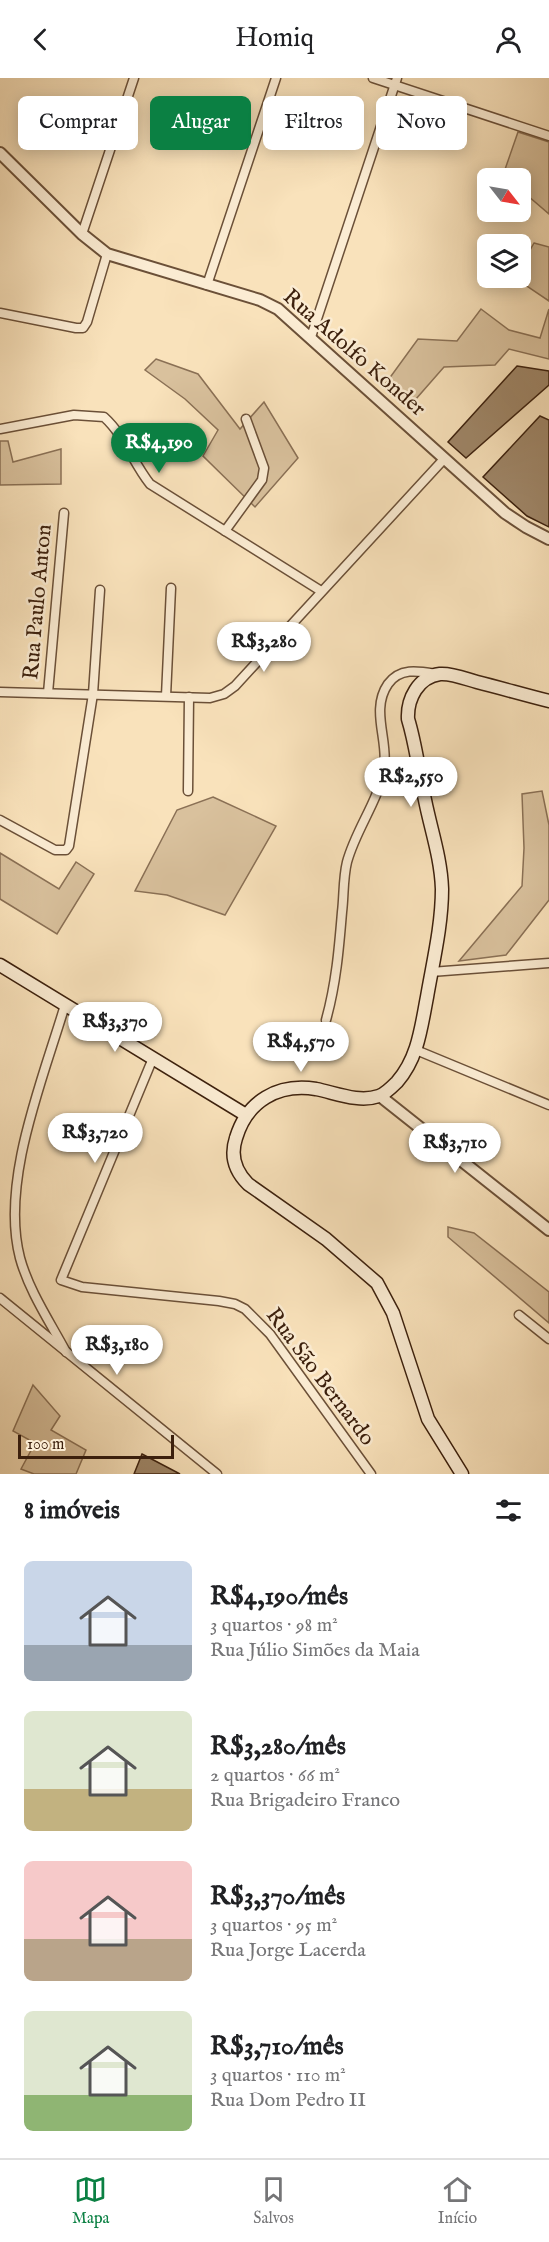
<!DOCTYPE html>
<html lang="pt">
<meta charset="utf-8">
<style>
body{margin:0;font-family:"IM FELL English",serif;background:#f2f2f2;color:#202124;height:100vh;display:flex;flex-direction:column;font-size:22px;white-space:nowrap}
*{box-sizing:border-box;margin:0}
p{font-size:20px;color:#757577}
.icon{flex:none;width:33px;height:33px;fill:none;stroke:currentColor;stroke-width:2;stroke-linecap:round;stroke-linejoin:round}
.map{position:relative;height:1396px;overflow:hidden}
.drawer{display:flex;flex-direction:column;background:#fff;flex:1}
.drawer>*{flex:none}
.guide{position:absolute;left:18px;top:18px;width:513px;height:54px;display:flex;gap:12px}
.needle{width:39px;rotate:121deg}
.controls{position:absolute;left:477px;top:90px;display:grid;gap:12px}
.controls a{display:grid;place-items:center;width:54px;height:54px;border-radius:9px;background:#fff;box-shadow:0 3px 15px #0003;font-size:30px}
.scale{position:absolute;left:18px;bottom:15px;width:156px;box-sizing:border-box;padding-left:6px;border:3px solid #3c200d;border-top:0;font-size:16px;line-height:21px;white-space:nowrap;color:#3c200d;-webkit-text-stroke:4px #fbecd3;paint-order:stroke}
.price{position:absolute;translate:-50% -51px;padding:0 14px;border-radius:21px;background:#fff;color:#222;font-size:20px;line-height:39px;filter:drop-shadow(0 2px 3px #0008)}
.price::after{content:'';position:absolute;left:50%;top:36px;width:18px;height:14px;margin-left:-9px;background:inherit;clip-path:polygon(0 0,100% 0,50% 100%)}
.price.active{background:#0b8043;color:#fff}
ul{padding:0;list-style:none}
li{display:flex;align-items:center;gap:18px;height:150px;padding:0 24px}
li span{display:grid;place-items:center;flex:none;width:168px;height:120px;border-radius:9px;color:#555}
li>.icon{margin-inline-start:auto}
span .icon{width:72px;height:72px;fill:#fffc;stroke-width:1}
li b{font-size:26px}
h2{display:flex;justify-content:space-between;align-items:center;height:72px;padding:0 24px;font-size:26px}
.tag{padding:0 21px;border-radius:9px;background:#fff;box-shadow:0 3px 15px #0003;font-size:21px;line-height:54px}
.tag.active{background:#0b8043;color:#fff}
header{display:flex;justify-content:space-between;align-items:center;height:78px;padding:0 24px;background:#fff;font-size:27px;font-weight:600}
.menu{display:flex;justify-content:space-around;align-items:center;height:84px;border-top:2px solid #e0e0e0;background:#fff;font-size:16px;color:#757577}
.menu a{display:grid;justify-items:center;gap:3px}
.menu .active{color:#0b8043}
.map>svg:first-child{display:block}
</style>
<header><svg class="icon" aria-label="back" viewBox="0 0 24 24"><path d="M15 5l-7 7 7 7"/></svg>Homiq<svg class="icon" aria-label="person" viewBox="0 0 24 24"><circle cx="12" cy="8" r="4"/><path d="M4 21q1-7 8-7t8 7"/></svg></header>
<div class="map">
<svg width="549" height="1396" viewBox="0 0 549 1396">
<rect width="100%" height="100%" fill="#f9e2bb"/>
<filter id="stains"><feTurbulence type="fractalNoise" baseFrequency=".00333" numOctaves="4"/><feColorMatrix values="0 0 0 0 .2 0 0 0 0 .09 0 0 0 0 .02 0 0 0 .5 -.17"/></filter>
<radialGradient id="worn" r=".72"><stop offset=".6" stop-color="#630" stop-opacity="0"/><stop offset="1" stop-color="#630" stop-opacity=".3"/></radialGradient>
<g fill="#d9c19d" stroke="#8a7055" stroke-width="1.5">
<path d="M 518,54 L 549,64 L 549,136 L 521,112 L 520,100 L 502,100 Z"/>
<path d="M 534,165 L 549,169 L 549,223 L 515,200 L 520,200 L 521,188 Z"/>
<path d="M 481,231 L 509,252 L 540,260 L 549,231 L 549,281 L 509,271 L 495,287 L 444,289 L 408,330 L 386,305 L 418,261 L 457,263 Z"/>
<path d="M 156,281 L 198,296 L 240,351 L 264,324 L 298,380 L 255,429 L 203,378 L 218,352 L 185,321 L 145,292 Z"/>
<path d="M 0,363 L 8,363 L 13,384 L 61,371 L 61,406 L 0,407 Z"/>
<path d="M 542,713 L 549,747 L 549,822 L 506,877 L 459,883 L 522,808 L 524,770 L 522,716 Z"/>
<path d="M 213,719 L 276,748 L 225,837 L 167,817 L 135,813 L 177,732 Z"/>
<path d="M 0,775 L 59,811 L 76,784 L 94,796 L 57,856 L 0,821 Z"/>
<path d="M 448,1149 L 474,1155 L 549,1214 L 549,1245 L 448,1159 Z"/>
<path d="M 33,1307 L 60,1338 L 51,1352 L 86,1372 L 76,1396 L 34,1396 L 21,1391 L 35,1365 L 13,1353 Z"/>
</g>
<g fill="#9e8567" stroke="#3c200d" stroke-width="1.5">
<path d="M 517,288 L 549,293 L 549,307 L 466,380 L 448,364 Z"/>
<path d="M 540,338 L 549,342 L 549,449 L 527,438 L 483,399 Z"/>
<path d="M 142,1376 L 180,1396 L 134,1396 Z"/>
</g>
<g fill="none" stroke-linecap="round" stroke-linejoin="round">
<g stroke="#6b5038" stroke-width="11">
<g id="minor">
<path d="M 373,0 L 549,58"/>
<path d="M 82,156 L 134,0"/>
<path d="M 207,207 L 276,0"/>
<path d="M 0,235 L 76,250 L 83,250 L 87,244 L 107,176"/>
<path d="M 311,259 L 397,0"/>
<path d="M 0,351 L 74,337 L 104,339 C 125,358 133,385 150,406 L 321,513"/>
<path d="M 225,453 L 262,402 L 264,390 L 246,341"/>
<path d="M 0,614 L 210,620 L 224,616 L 235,608 L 444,381"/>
<path d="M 48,615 L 64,435"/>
<path d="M 166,618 L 171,510"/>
<path d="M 188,713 L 189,619"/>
<path d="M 0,742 L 55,772 L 66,772 L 69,768 L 93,616 L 100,512"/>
<path d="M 431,894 L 549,885"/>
<path d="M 65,927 C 43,1001 0,1104 20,1180 C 29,1213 50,1244 66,1274"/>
<path d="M 326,942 C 336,906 339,871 342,834 C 344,818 343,800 347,784 C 356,751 378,724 384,691 C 389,663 370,632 388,606 C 400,589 419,593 437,596"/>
<path d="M 416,972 L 549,1027"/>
<path d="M 153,980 L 61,1202 L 82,1209 L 219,1223 L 235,1226 L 245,1231 L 270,1256 L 371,1396"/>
<path d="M 0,1220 L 217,1396"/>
<path d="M 519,1237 L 549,1261"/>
</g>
</g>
<g stroke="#6b5038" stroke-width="14">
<g id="tertiary">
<path d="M 0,75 L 82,156 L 107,176 L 260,222 L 278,231 L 505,435 L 526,449 L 549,461"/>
<path d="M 380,1018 L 549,1152"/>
</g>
</g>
<g stroke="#3c200d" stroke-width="15">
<g id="secondary">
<path d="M 0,887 L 246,1037"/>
<path d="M 462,1396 L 428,1341 L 393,1235 L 377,1205 L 326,1161 L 248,1106 C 235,1093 230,1078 236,1060 C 247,1023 278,1005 316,1011 C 336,1015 359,1025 379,1018 C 385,1016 392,1009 397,1004 C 418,980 421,950 427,919 C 433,884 442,847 442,811 C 441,780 431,752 425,722 C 419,695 416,667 408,641 C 407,621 418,599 440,596 C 452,595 466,601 477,604 C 501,610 525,617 549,623"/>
</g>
</g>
<use href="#minor" stroke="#fbecd3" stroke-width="8"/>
<use href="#tertiary" stroke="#fbecd3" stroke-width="10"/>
<use href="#secondary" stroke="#fbecd3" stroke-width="12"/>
</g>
<g text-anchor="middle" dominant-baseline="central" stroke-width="5" stroke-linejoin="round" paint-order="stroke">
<g font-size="22" fill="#3c200d" stroke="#fbecd3">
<text transform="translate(354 275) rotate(41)">Rua Adolfo Konder</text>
<text transform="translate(38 524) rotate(-85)">Rua Paulo Anton</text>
<text transform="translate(320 1299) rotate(53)">Rua São Bernardo</text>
</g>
</g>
<rect width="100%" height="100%" filter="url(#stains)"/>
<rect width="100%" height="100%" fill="url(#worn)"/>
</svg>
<div class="controls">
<a><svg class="needle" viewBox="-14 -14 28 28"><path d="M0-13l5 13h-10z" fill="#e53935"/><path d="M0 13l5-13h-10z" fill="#757577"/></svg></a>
<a><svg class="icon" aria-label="layers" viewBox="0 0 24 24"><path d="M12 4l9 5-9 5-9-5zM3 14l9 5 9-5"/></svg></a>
</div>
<div class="scale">100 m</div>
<b class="price active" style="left:159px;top:396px">R$4,190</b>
<b class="price" style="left:264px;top:595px">R$3,280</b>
<b class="price" style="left:411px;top:730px">R$2,550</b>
<b class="price" style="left:115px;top:975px">R$3,370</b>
<b class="price" style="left:301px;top:995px">R$4,570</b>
<b class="price" style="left:95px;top:1086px">R$3,720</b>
<b class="price" style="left:455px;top:1096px">R$3,710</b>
<b class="price" style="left:117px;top:1298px">R$3,180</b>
<div class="guide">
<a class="tag">Comprar</a>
<a class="tag active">Alugar</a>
<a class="tag">Filtros</a>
<a class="tag">Novo</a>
</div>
</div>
<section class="drawer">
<h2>8 imóveis<svg class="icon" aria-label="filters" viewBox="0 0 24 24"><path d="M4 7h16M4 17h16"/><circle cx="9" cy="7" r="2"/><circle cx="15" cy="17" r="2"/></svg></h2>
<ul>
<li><span style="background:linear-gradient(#c9d6e8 70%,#9aa5b1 0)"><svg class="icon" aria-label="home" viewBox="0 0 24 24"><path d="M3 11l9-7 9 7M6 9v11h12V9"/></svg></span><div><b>R$4,190/mês</b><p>3 quartos · 98 m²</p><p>Rua Júlio Simões da Maia</p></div></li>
<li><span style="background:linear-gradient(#dfe7d0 65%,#c2b280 0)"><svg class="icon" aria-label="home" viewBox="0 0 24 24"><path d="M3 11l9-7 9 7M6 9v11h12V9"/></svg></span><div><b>R$3,280/mês</b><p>2 quartos · 66 m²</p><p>Rua Brigadeiro Franco</p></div></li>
<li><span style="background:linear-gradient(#f6c9c9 65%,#b9a48a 0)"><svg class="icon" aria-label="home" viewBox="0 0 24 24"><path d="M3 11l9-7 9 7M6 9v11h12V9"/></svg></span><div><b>R$3,370/mês</b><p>3 quartos · 95 m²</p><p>Rua Jorge Lacerda</p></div></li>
<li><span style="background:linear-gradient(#dfe7d0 70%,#8fb573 0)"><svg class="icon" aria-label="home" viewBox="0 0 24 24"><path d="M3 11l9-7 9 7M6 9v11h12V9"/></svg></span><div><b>R$3,710/mês</b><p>3 quartos · 110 m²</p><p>Rua Dom Pedro II</p></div></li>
</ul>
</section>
<nav class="menu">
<a class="active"><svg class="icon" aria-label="map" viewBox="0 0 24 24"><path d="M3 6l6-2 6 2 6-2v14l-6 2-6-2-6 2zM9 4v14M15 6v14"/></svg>Mapa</a>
<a><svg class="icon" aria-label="saved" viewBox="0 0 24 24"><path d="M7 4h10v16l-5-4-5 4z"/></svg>Salvos</a>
<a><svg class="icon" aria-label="home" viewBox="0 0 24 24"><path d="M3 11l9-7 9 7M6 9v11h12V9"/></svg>Início</a>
</nav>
